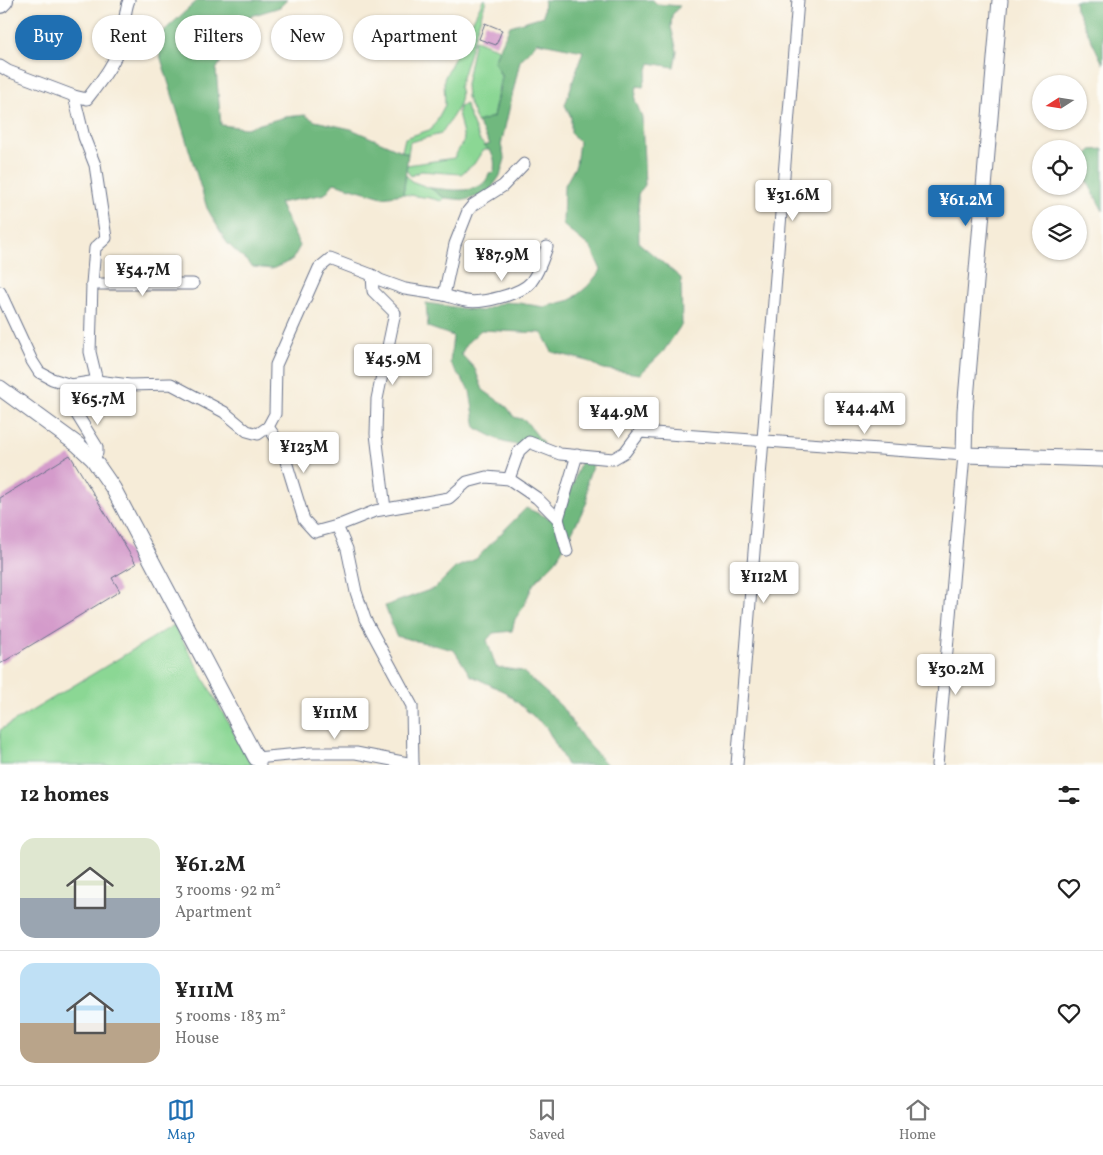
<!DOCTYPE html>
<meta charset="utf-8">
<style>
body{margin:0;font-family:Vollkorn,serif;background:#f6f6f6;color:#222;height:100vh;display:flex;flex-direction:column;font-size:19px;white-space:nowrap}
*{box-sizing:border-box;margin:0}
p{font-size:16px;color:#767676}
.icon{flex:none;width:28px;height:28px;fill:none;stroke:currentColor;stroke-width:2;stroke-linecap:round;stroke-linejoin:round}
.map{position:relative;height:765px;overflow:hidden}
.side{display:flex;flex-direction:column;background:#fff;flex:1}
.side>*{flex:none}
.banner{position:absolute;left:15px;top:15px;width:500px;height:45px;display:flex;gap:10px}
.needle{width:32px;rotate:258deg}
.controls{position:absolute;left:1032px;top:75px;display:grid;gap:10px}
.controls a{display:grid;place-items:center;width:55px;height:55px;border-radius:50%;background:#fff;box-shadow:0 1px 4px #0004;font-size:25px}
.price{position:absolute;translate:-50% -42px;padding:0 11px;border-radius:5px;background:#fff;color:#222;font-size:16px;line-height:32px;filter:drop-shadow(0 1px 2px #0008)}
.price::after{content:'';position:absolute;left:50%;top:30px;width:15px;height:11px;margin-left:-8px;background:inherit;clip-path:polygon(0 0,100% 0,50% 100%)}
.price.current{background:#1f6fb2;color:#fff}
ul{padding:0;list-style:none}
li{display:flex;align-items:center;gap:15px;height:125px;padding:0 20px}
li+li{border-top:1px solid #e0e0e0}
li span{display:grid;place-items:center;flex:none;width:140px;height:100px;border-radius:15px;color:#555}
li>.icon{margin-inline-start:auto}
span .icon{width:60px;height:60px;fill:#fffc;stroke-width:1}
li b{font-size:21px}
h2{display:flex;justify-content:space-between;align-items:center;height:60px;padding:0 20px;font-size:21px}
.pill{padding:0 18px;border-radius:22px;background:#fff;box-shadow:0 1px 4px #0004;font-size:18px;line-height:45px}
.pill.current{background:#1f6fb2;color:#fff}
.tab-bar{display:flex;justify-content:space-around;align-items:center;height:70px;border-top:1px solid #e0e0e0;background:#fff;font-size:14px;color:#767676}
.tab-bar a{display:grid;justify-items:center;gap:2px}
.tab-bar .current{color:#1f6fb2}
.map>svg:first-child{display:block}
</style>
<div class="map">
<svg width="1103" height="765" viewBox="0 0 1103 765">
<rect width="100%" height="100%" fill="#fdfcf7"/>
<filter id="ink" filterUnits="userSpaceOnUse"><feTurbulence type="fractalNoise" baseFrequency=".02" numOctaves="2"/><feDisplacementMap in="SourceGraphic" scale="10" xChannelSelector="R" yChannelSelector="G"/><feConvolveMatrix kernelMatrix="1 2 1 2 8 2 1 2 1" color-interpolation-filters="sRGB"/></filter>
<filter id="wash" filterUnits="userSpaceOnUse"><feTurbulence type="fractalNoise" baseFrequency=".0096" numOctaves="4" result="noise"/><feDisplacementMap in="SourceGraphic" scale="20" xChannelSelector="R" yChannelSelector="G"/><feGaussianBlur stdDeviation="1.12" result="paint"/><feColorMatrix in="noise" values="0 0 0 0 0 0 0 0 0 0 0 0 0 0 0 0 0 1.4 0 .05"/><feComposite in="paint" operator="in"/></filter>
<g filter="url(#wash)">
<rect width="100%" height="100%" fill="#f6ecd8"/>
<g fill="#8bd794" stroke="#538379">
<path d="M 483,0 L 486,0 L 459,87 C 466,103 449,120 441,134 L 410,142 L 408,154 L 402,151 L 405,138 L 432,129 L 445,105 L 444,79 Z"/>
<path d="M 475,40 L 499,49 L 494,61 L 501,76 L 493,117 L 477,122 L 467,97 L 466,85 Z"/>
<path d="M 466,104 L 467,110 L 480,141 L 490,150 L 483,150 L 474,164 L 461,174 L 421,171 L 411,176 L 406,170 L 407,165 L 454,158 L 464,140 L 458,112 L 459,107 Z"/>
<path d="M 406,175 L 411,181 L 430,188 L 445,198 L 441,201 L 430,198 L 403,194 Z"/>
<path d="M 174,625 L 252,765 L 0,765 L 0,730 Z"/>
</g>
<g fill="#70b87e" stroke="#46746e">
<path d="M 198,0 L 287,0 L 280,7 L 238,20 L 236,35 L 216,70 L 221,125 L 246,128 L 285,117 L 305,115 L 315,121 L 351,129 L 408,154 L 403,194 L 382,197 L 334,183 L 325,194 L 279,203 L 300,246 L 292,260 L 272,269 L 253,267 L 227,243 L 207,208 L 155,39 Z"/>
<path d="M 544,0 L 653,0 L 657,4 L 680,6 L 672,15 L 671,27 L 677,51 L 674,67 L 650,63 L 643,87 L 637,86 L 635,100 L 642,117 L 645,185 L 638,194 L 639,243 L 681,278 L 682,324 L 663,352 L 640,374 L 603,369 L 588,361 L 552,352 L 542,333 L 481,330 L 468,342 L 461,354 L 475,369 L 483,390 L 507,407 L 514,417 L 525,420 L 543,443 L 539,450 L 503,442 L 476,428 L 470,391 L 450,363 L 453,336 L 428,327 L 426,303 L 481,311 L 504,302 L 519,303 L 544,307 L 571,300 L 588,286 L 601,270 L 591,248 L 563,225 L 564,187 L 576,165 L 579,142 L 571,133 L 571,117 L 565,105 L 583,51 L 537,42 L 520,61 L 501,145 L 505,159 L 500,176 L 488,193 L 466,200 L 445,198 L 430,188 C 448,189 484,197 489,173 L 494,172 C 495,160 495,153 484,146 L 490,144 L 477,122 L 493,117 L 502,77 L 494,61 L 510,26 L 543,16 Z"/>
<path d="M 1075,0 L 1103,0 L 1103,64 L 1076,8 Z"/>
<path d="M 1103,149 L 1103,211 L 1079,166 L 1079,163 L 1091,150 Z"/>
<path d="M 581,460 L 594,461 L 587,481 L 587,502 L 568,540 L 555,562 L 534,583 L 522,609 L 515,619 L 512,631 L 493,633 L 487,640 L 496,667 L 522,671 L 561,706 L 583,738 L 607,765 L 567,765 L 546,727 L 505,692 L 470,675 L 454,650 L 396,636 L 385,606 L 435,588 L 455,568 L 476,559 L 526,508 L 549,518 L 563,513 Z"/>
</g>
<g id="blocks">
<g fill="#d49bcb">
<path d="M 485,23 L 502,30 L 496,45 L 479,39 Z"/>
<path d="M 70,455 L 136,564 L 112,578 L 120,591 L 0,664 L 0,498 Z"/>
</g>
</g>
</g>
<g filter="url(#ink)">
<use href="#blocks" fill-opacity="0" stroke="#687189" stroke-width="1"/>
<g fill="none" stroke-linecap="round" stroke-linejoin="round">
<g stroke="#687189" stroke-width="13">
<g id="minor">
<path d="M 0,66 L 8,71 L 74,96 L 84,137 L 95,165 L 106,238 L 95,248 L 92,284 L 90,352 L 97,381"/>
<path d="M 74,96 L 87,99 C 101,81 117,61 122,39 C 125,26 124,12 129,0"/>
<path d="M 372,275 L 373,291 L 395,313 L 377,399 L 376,434 L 385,509"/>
<path d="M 92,284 L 193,284"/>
<path d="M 0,292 L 32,361 L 39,372 L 52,379 L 71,385 L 97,381 L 130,385 L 171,384 L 224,412 L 247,431 L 258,434 L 268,427 L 275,414 L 276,365 L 319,268 L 330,259 L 372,275 L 380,280 L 405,289 L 444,295 L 455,244 L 468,211 L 473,205 L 503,186 L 524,164"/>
<path d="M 444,295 C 451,297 459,300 466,301 C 482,304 521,294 531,282 C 539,272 543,258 547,247"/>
<path d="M 71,385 L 76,413 L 97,447 L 97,453 L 93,459"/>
<path d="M 268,427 L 281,445 L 304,520 L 315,532 L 337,526 L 375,511 L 449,498 L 467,482 L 486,477 L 509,479 L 537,498 L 558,519 L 567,551"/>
<path d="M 509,479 L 519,451 L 529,442 L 560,454 L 613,459 L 625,452 L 640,432 L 964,455 L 937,765"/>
<path d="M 558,519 L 577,455"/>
<path d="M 337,526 L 347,549 L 356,592 L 365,619 L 412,706 L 413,765"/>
<path d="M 260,765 L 256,758 L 310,753 L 356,753 L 413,764"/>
<path d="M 737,765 L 798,0"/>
</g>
</g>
<g stroke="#687189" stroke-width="17">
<g id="tertiary">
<path d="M 1000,0 L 965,411 L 964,455 L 1103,459"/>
<path d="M 0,388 L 78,445 L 93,459 L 113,488 L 256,758"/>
</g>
</g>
<g stroke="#687189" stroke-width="22">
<path id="trunk" d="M 0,3 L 3,0"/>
</g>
<use href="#minor" stroke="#fff" stroke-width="11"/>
<use href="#tertiary" stroke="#fff" stroke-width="15"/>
<use href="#trunk" stroke="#fff" stroke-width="20"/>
</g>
</g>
</svg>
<div class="controls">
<a><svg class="needle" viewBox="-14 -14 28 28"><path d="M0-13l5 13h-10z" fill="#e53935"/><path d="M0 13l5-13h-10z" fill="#767676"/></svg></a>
<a><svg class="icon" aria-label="locate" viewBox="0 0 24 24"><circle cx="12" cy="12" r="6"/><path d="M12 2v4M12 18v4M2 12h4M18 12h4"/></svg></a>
<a><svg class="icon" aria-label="layers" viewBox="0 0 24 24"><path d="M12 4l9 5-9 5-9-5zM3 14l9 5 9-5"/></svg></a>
</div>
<b class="price" style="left:793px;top:222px">¥31.6M</b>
<b class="price current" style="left:966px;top:227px">¥61.2M</b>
<b class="price" style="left:502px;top:282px">¥87.9M</b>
<b class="price" style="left:143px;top:297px">¥54.7M</b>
<b class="price" style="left:393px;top:386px">¥45.9M</b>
<b class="price" style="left:98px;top:426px">¥65.7M</b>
<b class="price" style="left:865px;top:435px">¥44.4M</b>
<b class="price" style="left:619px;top:439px">¥44.9M</b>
<b class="price" style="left:304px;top:474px">¥123M</b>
<b class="price" style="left:764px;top:604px">¥112M</b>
<b class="price" style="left:956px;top:696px">¥30.2M</b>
<b class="price" style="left:335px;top:740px">¥111M</b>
<div class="banner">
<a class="pill current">Buy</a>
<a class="pill">Rent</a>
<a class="pill">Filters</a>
<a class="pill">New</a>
<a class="pill">Apartment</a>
</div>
</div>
<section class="side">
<h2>12 homes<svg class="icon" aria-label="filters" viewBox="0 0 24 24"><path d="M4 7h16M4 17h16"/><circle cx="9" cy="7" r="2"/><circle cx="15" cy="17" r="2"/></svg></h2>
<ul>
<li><span style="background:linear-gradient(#dfe7d0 60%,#9aa5b1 0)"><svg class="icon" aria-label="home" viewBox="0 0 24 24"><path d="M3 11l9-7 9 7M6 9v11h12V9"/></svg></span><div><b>¥61.2M</b><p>3 rooms · 92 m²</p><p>Apartment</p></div><svg class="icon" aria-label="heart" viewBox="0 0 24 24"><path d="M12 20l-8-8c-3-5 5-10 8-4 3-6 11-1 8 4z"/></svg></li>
<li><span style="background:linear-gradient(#bfe0f5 60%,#b9a48a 0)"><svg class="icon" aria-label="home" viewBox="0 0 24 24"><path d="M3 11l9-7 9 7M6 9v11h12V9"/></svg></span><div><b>¥111M</b><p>5 rooms · 183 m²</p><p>House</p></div><svg class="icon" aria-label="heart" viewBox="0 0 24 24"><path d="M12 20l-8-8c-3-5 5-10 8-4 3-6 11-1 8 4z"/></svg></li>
</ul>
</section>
<nav class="tab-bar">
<a class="current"><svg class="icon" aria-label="map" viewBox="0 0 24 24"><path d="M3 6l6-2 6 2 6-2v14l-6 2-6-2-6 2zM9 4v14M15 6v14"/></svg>Map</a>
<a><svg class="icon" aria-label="saved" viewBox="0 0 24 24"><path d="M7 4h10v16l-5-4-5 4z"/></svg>Saved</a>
<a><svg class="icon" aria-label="home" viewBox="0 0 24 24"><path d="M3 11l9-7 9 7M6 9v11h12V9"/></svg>Home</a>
</nav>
